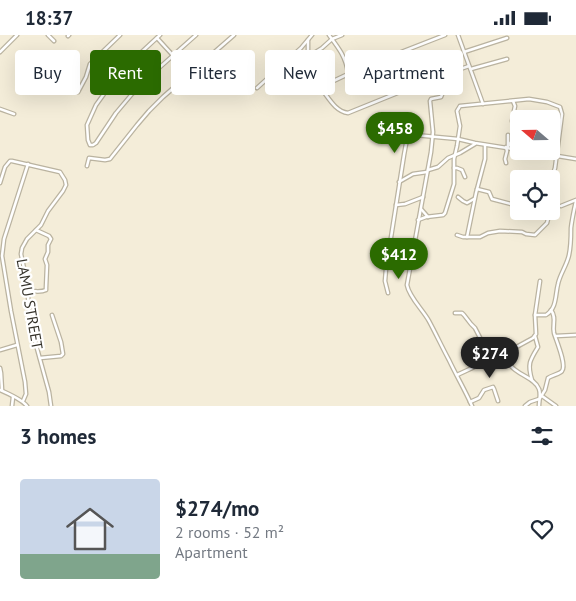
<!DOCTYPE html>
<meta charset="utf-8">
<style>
body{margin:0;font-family:"PT Sans",sans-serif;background:#f6f6f7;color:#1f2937;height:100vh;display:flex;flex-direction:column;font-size:19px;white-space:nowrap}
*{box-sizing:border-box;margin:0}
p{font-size:16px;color:#747a83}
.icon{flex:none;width:28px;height:28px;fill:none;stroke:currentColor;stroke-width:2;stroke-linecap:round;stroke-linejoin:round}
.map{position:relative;height:371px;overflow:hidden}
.side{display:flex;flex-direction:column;background:#fff;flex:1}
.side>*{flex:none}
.hud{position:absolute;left:15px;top:15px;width:546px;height:45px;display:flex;gap:10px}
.needle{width:32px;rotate:290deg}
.fabs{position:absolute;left:510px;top:75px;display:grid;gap:10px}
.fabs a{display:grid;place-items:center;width:50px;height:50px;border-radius:5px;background:#fff;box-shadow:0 5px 20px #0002;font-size:25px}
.price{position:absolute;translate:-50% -42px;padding:0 11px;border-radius:18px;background:#2b6b00;color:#fff;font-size:16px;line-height:32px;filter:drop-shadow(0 1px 2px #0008)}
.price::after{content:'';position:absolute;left:50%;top:30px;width:15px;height:11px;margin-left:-8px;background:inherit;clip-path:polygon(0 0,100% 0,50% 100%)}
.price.active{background:#222;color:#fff}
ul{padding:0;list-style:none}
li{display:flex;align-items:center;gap:15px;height:125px;padding:0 20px}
li span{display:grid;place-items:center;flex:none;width:140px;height:100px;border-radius:5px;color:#555}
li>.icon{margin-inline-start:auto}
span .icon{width:60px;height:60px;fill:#fffc;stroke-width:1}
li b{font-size:21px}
h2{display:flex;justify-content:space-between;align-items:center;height:60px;padding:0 20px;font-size:21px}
.tag{padding:0 18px;border-radius:5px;background:#fff;box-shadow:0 5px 20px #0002;font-size:18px;line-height:45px}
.tag.active{background:#2b6b00;color:#fff}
.status{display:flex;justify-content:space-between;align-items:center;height:35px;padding:0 25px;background:#fff;direction:ltr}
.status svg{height:14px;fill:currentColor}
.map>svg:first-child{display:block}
</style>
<div class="status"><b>18:37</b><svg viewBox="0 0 49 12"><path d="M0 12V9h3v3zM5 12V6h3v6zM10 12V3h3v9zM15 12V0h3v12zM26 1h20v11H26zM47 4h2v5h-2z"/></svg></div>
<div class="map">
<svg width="576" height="371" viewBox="0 0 576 371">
<rect width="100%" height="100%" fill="#f4edd9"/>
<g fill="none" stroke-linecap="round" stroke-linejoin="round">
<g stroke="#bab3a0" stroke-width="5">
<g id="street">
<path d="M 48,0 L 54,6"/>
<path d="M 160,0 L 119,38 L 96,70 L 87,90 L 88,105 L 90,110 L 93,110 L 96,108 L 116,78 L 132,59 L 150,41 L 196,0"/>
<path d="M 329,0 C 338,12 346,22 348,38"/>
<path d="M 458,0 L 483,69"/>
<path d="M 68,1 L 69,0"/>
<path d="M 157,3 L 190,39"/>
<path d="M 0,17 L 17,0"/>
<path d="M 464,17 L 507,3"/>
<path d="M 306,23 L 322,13 L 332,4 L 342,0"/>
<path d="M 286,25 L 294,34 L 305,50 C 312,52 318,51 325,50 L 363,32 L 445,0"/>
<path d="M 471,34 L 507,24"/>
<path d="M 299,41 L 308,15 L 308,5"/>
<path d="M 436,42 C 440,48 445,55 441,62 L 431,64 L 430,66 L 433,97 L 431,117 L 407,250 C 409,262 423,275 429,286 C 436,299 442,312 449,325 C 456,340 465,355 472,371"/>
<path d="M 299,43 L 299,48 L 302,52 L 306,53 L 309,52"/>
<path d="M 319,51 C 328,61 334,76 348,78 L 432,44 L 469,31"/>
<path d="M 257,53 L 301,13 L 312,0"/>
<path d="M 78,57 L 86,42 L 90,29 L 120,0"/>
<path d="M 513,66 L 515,71 L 512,86 L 515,98"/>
<path d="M 0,74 L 14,79"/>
<path d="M 508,100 L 508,111"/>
<path d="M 506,112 L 507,116 L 505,124 L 506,128"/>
<path d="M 507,113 L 513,104 L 516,96 L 519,93"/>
<path d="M 527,116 L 576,124"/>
<path d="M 87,131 L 89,123 L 105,125 L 110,124 L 137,90 L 149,76 L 163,62 L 234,0"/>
<path d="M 454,133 L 457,133 L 462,135 L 465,142"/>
<path d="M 428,135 L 438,132 L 448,123 L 460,118 L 475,109"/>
<path d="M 399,147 L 413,139 L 427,137"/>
<path d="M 0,148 L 5,132 L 10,126 L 12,126 L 60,137 L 65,145 L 66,150 L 63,156 L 48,176 L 41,190 L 27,204 L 22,213 L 21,219 L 27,248 L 30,288 L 49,357 L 51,371"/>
<path d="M 477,154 L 489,157 L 492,164 L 511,169 L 519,173"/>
<path d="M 458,162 L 463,166 L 467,168 L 474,164"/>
<path d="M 551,165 L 551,167"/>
<path d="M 396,170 L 405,169 L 423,162"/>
<path d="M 561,171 L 576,165"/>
<path d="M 421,174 L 428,182"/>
<path d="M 418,185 L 426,182 L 443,180 L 445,178 L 454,149 L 454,124 L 457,111 L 460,91 L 457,76 L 460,71 L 529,64 L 547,67 L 560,72 L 562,79 L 555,133 L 551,145"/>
<path d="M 457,200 L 463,202 L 480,202 L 488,198 L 500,196 L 522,197 L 526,199 L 535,200 L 547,188 L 550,176"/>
<path d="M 467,202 L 476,158 L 485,124 L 485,110"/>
<path d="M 27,257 C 33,255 40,258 46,255 L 46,253 L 47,230 L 45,224 L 48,217 L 48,210 L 51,204 L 49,201 L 36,195"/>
<path d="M 388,258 L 385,246 L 386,234 L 404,120 L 406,109 L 410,102 L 415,100 L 458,104 L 475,108 L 519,115"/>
<path d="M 455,278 L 462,278 L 464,280 L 471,289 L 475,293 L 491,324"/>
<path d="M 535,280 L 546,280 C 557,273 555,261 558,249 C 560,239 567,230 569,220 C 571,211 571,202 571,193 C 572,184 574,175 576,166"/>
<path d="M 556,301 L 576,300"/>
<path d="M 0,315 L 17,310"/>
<path d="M 40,323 L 61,321 L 63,319 L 61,307 L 52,280"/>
<path d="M 511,331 C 518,340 535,343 539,354 C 541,359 539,366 539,371"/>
<path d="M 0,333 L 1,338 L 2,355"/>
<path d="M 457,340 L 511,315 L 533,303 L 536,299 L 535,280 L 540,246"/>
<path d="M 532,345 C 527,329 530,325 538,312 L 535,301"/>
<path d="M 0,355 C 7,358 22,365 27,371"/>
<path d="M 542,361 L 556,371"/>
<path d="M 540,363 L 545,355 L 548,343 C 552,340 560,339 562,336 C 567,330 556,305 554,298 C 552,290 557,283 551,275"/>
<path d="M 23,366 L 26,359 L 25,347 L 11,276 L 2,221 L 4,204 L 28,129"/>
<path d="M 470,367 L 479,363 L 484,355 L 493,352 L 494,354 L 498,366"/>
<path d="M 12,371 L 13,362"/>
<path d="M 525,371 L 530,367 L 539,364"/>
</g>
</g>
<use href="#street" stroke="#fff" stroke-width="2.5"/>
</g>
<g text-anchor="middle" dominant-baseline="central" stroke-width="4.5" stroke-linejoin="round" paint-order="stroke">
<g font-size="15" fill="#36332b" stroke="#fff">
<text transform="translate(30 269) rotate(80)">LAMU STREET</text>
</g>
</g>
</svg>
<div class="fabs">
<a><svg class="needle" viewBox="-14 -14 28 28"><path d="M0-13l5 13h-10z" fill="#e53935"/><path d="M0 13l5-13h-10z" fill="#747a83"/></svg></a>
<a><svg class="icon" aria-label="locate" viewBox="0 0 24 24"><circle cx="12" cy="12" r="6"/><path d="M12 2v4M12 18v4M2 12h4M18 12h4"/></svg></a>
</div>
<b class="price" style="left:395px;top:119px">$458</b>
<b class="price" style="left:399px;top:245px">$412</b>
<b class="price active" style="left:490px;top:344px">$274</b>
<div class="hud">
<a class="tag">Buy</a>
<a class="tag active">Rent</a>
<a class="tag">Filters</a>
<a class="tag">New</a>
<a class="tag">Apartment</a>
</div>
</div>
<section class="side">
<h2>3 homes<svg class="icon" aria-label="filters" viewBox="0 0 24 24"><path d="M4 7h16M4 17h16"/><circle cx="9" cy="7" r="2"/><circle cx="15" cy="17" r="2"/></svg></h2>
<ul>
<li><span style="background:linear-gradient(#c9d6e8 75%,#7fa58c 0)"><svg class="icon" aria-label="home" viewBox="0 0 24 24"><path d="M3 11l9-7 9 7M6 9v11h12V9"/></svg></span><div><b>$274/mo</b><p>2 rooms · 52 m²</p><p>Apartment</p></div><svg class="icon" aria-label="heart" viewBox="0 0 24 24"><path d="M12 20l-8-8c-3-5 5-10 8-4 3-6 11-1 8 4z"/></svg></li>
</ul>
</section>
